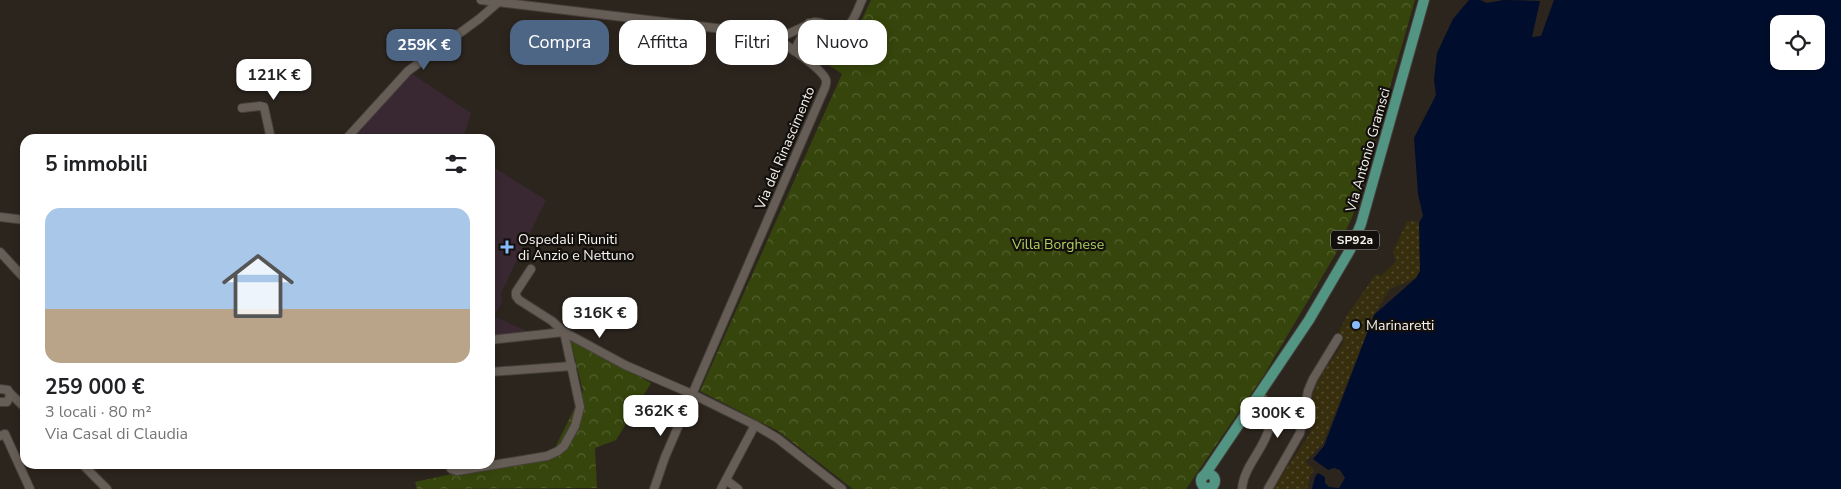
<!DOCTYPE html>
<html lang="it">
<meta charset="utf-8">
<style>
body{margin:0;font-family:"Nunito Sans",sans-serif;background:#f6f6f6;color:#202124;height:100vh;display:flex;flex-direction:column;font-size:19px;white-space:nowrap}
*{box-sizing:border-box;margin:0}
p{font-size:16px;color:#757577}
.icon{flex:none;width:28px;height:28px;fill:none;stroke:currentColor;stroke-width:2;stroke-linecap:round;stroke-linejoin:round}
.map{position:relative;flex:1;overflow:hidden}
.drawer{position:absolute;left:20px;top:134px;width:475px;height:335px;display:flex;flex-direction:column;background:#fff;border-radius:15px;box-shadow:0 2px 8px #0003}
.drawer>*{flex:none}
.banner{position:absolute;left:510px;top:20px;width:475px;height:45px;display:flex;gap:10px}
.fabs{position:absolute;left:1770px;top:15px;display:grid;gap:10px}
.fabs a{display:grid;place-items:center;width:55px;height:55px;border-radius:10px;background:#fff;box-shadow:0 2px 8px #0003;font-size:25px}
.price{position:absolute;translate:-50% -42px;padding:0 11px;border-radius:10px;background:#fff;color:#222;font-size:16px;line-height:32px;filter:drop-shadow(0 1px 2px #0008)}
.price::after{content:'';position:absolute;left:50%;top:30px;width:15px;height:11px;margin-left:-8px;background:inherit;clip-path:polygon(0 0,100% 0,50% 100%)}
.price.current{background:#4e6685;color:#fff}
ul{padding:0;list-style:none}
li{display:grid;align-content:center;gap:10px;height:265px;padding:0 25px}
li span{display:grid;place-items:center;height:155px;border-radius:15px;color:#555}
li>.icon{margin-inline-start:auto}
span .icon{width:90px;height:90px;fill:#fffc;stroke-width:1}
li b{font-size:21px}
h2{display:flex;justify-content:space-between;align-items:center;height:60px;padding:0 25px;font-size:21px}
.chip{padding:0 18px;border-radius:15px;background:#fff;box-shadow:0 2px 8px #0003;font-size:18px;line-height:45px}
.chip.current{background:#4e6685;color:#fff}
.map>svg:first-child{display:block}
</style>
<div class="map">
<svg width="1841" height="489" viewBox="0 0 1841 489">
<defs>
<pattern id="forest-crowns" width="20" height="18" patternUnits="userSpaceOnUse" patternTransform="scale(1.25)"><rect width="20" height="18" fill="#36450b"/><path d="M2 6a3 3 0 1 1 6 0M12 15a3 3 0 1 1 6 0" fill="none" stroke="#54602f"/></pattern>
<pattern id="sand-dots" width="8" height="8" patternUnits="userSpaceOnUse" patternTransform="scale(1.25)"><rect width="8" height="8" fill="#362e0d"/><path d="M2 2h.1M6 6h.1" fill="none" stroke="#544d31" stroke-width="1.8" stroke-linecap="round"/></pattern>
</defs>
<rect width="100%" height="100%" fill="#2c251e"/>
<g fill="#392832">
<path d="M 412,74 L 471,113 L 463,139 L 352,139 L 398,86 Z"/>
<path d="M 490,165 L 546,200 L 501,293 L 502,303 L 494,316 L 531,333 L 490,336 Z"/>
</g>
<g fill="url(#forest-crowns)">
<path d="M 871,0 L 1415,0 L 1353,215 L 1335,255 L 1264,375 L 1186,489 L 853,489 L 778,431 L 700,391 L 842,74 L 804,48 L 812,33 L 818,31 L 845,37 L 856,31 Z"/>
<path d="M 570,338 L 651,383 L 616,440 L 595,448 L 597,488 L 417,489 L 415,482 L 553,452 L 583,391 Z"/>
</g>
<path fill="url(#sand-dots)" d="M 1407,221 L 1420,222 L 1420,271 L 1416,278 L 1390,289 L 1375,313 L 1323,443 L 1305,462 L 1315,470 L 1311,474 L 1307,489 L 1273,489 L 1310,433 L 1312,397 L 1319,378 L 1344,342 L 1338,334 L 1347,315 L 1376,274 L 1381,276 L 1396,261 L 1393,252 Z"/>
<path fill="#000d2c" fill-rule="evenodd" d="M 1469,0 L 1480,0 L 1487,3 L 1503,0 L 1540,1 L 1532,37 L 1541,36 L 1554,0 L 1841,0 L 1841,489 L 1312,489 L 1315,477 L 1318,473 L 1325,477 L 1325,483 L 1329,487 L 1339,488 L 1345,478 L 1340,470 L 1334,468 L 1328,470 L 1313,459 L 1324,446 L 1374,315 L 1416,278 L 1420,271 L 1419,223 L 1423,216 L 1418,194 L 1414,138 L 1436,95 L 1434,80 L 1437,53 L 1453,19 ZM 1779,24 L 1816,24 L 1816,61 L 1779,61 Z"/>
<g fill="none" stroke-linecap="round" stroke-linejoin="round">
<g stroke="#46403b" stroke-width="10">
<g id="minor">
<path d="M 481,0 L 765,34 C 777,37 823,69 826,80 C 827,84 825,88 823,92 L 665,457 L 654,489"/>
<path d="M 777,39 L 814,22 C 821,22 827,25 834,27 C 852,33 855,14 862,0"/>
<path d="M 794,51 L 809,23"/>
<path d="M 242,108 L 260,106 L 264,107 L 271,139"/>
<path d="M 346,139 L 408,71 L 479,19 L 501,0"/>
<path d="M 0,217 L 25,220"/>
<path d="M 0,252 L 25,279"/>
<path d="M 531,269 L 516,292 L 516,296 L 519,300 L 552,321 L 564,332 L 625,365 L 692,394 L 755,425 L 777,438 L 842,489"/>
<path d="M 490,372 L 572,366"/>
<path d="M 0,389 L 8,390 L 10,396 L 7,402 L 0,402"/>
<path d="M 9,392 L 25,408"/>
<path d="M 0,436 L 5,434 L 30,489"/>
<path d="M 82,464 L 107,489"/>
<path d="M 450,464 L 451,469 L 457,471 L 547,456 L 558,451 L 564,446 L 575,426 L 580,407 L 564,332 L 490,340"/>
<path d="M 726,480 L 738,489"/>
<path d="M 721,489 L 755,425"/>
<path d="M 1212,489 L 1214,484"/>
<path d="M 1242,489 C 1244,456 1290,432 1260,394"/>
<path d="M 1268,489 L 1300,433 L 1308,391 L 1313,379 L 1338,338"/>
</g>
</g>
<g stroke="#46403b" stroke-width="12">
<g id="major">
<circle cx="1208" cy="481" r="7"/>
<path d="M 1204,476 L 1309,320 L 1350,250 L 1361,224 L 1424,0"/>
</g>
</g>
<use href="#minor" stroke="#665e56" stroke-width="8"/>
<use href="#major" stroke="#529582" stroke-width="10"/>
</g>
<g fill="#87bbfb" stroke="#120f0c" stroke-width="2">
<path d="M504.5 239.5h5v5h5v5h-5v5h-5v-5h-5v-5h5z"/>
<circle cx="1356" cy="325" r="5"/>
</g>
<g text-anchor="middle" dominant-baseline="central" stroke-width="4.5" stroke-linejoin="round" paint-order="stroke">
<rect fill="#120f0c" stroke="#b2afaa" stroke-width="1" x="1331" y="230.5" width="48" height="19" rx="4"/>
<g font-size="12" font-weight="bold" fill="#f7f3ee">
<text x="1355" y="240">SP92a</text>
</g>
<g font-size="14" fill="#f7f3ee" stroke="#120f0c">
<text transform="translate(785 148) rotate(-67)">Via del Rinascimento</text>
<text transform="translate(1368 150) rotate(-74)">Via Antonio Gramsci</text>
</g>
<g font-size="14" fill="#f7f3ee" stroke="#120f0c" text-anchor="start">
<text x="518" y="239">Ospedali Riuniti<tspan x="518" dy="16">di Anzio e Nettuno</tspan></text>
<text x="1366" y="325">Marinaretti</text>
</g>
<g font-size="14" fill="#afd05d" stroke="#120f0c">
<text x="1058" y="244">Villa Borghese</text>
</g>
</g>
</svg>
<div class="fabs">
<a><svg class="icon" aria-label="locate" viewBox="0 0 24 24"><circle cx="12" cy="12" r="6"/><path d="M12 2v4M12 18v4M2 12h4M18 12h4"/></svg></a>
</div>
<b class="price current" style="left:424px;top:71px">259K €</b>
<b class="price" style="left:274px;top:101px">121K €</b>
<b class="price" style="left:600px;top:339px">316K €</b>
<b class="price" style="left:661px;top:437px">362K €</b>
<b class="price" style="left:1278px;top:439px">300K €</b>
<div class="banner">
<a class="chip current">Compra</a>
<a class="chip">Affitta</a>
<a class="chip">Filtri</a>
<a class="chip">Nuovo</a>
</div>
<section class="drawer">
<h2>5 immobili<svg class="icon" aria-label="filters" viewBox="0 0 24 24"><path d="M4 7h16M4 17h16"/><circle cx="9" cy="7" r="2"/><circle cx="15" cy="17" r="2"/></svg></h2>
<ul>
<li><span style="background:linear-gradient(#a9c7e8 65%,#b9a48a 0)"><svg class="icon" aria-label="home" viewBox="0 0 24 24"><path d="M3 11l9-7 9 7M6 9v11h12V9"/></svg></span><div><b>259 000 €</b><p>3 locali · 80 m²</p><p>Via Casal di Claudia</p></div></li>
</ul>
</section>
</div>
